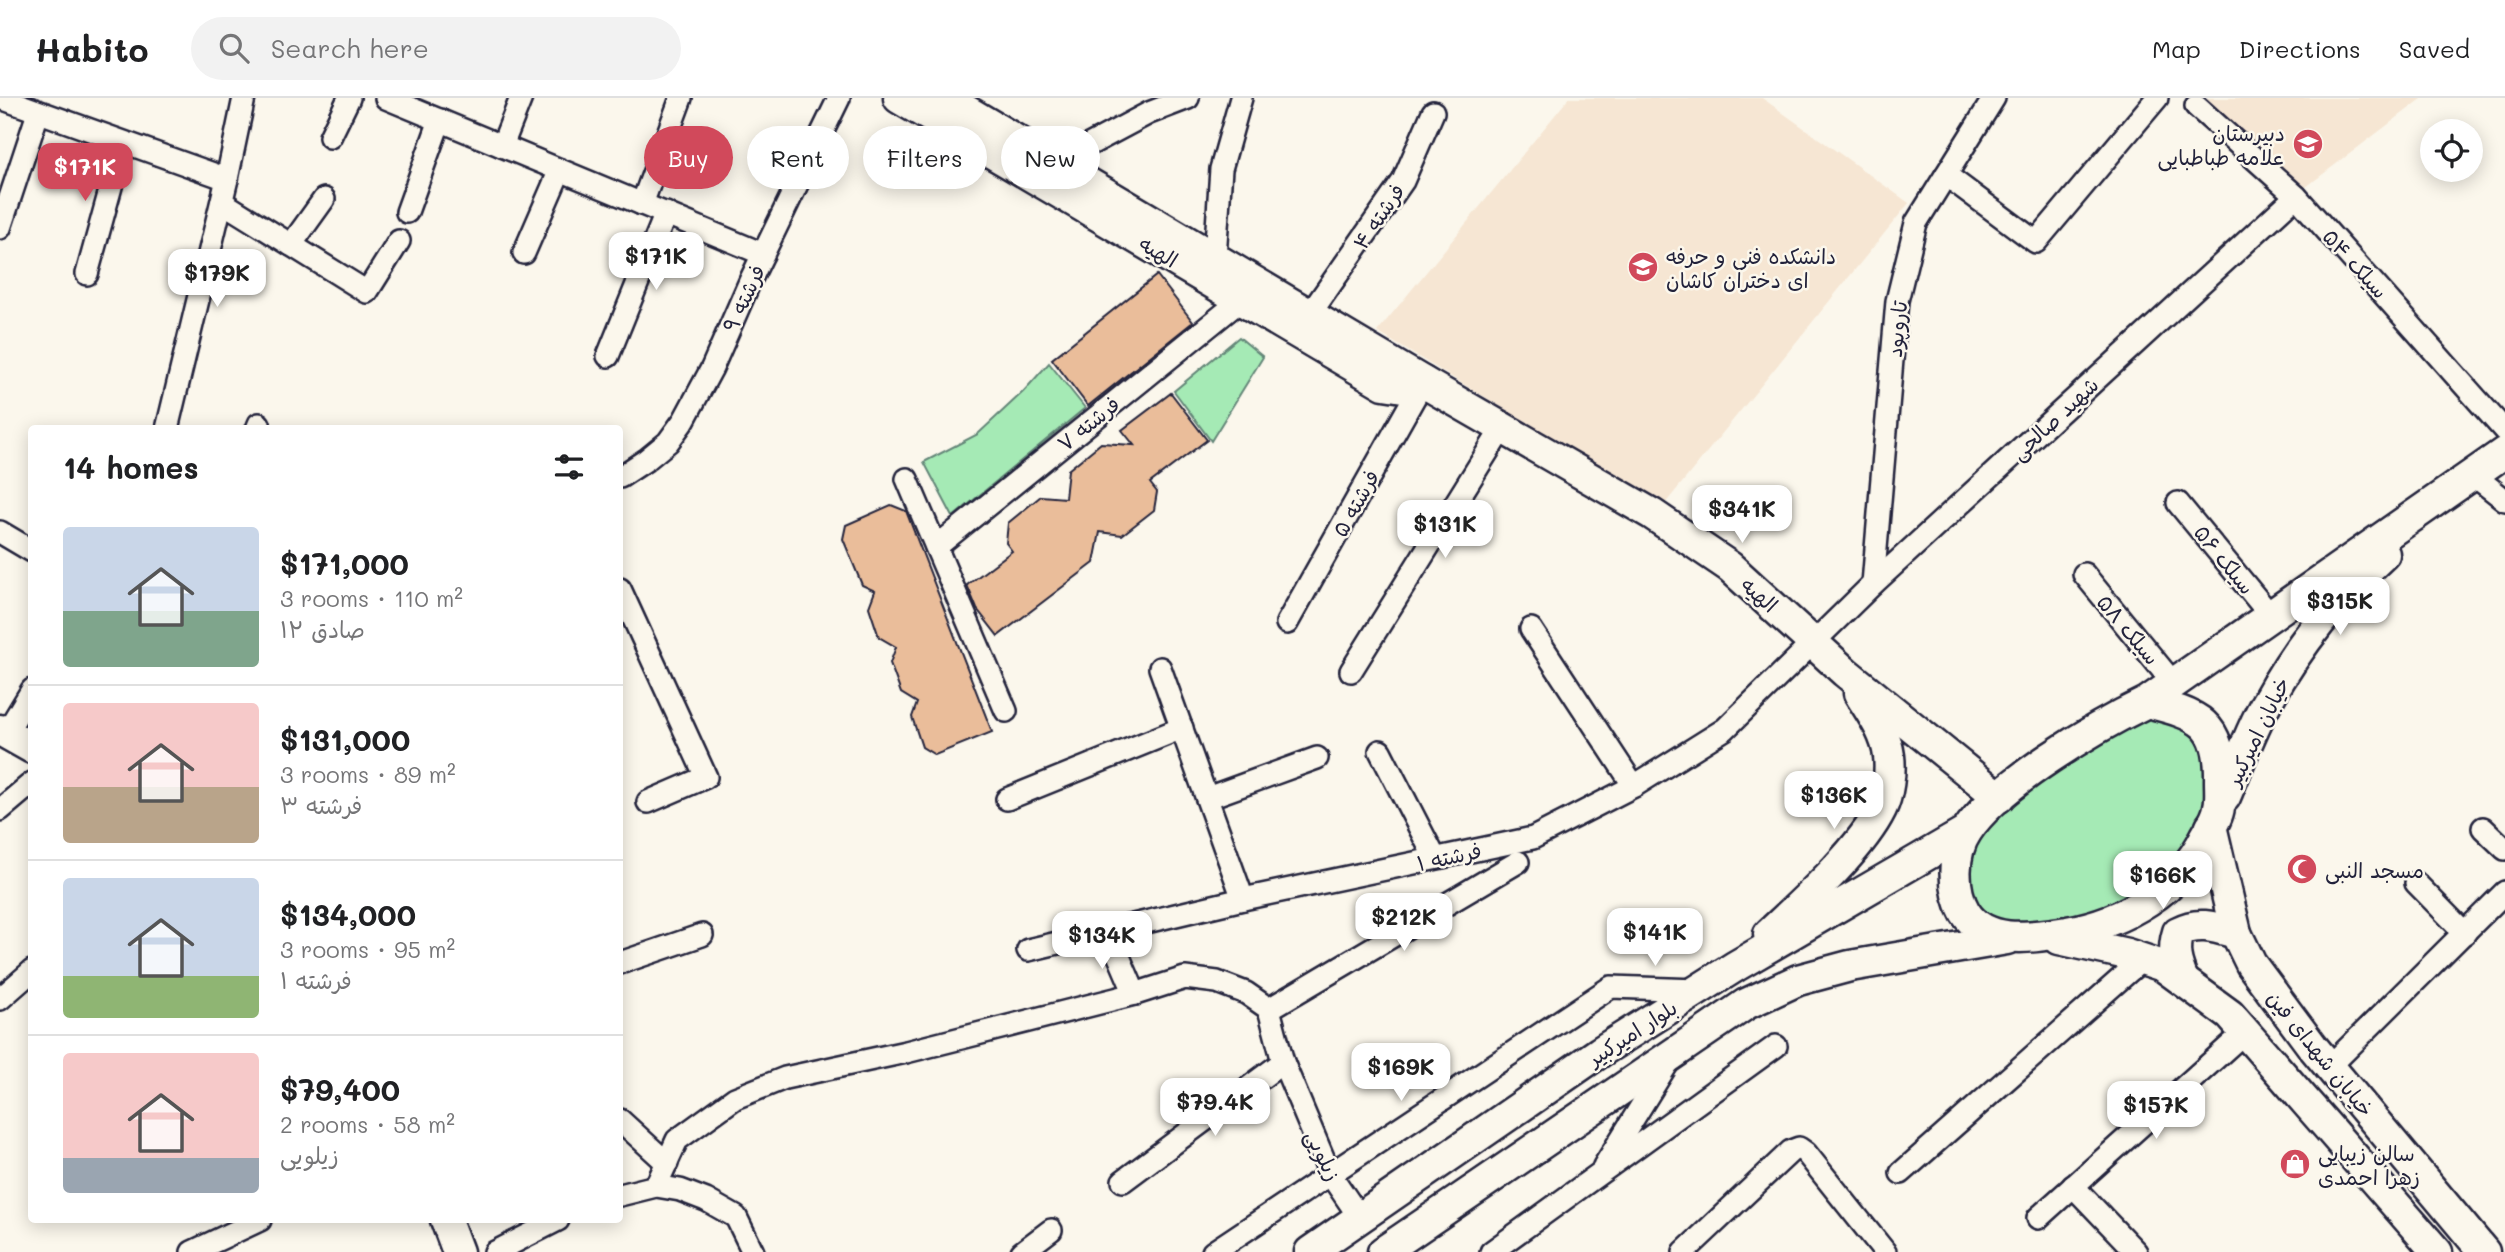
<!DOCTYPE html>
<meta charset="utf-8">
<style>
body{margin:0;font-family:Mali,"Playpen Sans Arabic",sans-serif;background:#f2f2f2;color:#202124;height:100vh;display:flex;flex-direction:column;font-size:26px;white-space:nowrap}
*{box-sizing:border-box;margin:0}
p{font-size:23px;color:#757577}
.icon{flex:none;width:38px;height:38px;fill:none;stroke:currentColor;stroke-width:2;stroke-linecap:round;stroke-linejoin:round}
.map{position:relative;flex:1;overflow:hidden}
.side{position:absolute;left:28px;top:327px;width:595px;height:798px;display:flex;flex-direction:column;background:#fff;border-radius:7px;box-shadow:0 4px 18px #0003}
.side>*{flex:none}
.top-card{position:absolute;left:644px;top:28px;width:665px;height:63px;display:flex;gap:14px}
.controls{position:absolute;left:2420px;top:21px;display:grid;gap:14px}
.controls a{display:grid;place-items:center;width:63px;height:63px;border-radius:50%;background:#fff;box-shadow:0 4px 18px #0003;font-size:35px}
.price{position:absolute;translate:-50% -60px;padding:0 16px;border-radius:14px;background:#fff;color:#222;font-size:23px;line-height:46px;filter:drop-shadow(0 2px 4px #0008)}
.price::after{content:'';position:absolute;left:50%;top:42px;width:21px;height:16px;margin-left:-10px;background:inherit;clip-path:polygon(0 0,100% 0,50% 100%)}
.price.current{background:#d1495b;color:#fff}
ul{padding:0;list-style:none}
li{display:flex;align-items:center;gap:21px;height:175px;padding:0 35px}
li+li{border-top:2px solid #e0e0e0}
li span{display:grid;place-items:center;flex:none;width:196px;height:140px;border-radius:7px;color:#555}
li>.icon{margin-inline-start:auto}
span .icon{width:84px;height:84px;fill:#fffc;stroke-width:1}
li b{font-size:30px}
h2{display:flex;justify-content:space-between;align-items:center;height:84px;padding:0 35px;font-size:30px}
.chip{padding:0 24px;border-radius:32px;background:#fff;box-shadow:0 4px 18px #0003;font-size:24px;line-height:63px}
.chip.current{background:#d1495b;color:#fff}
header{display:flex;align-items:center;gap:42px;box-sizing:border-box;height:98px;padding:0 35px;background:#fff;border-bottom:2px solid #e0e0e0}
header strong{font-size:33px}
nav{display:flex;gap:38px;margin-inline-start:auto;font-size:24px}
.search{width:490px;height:63px;background:#f2f2f2;display:flex;align-items:center;gap:18px;box-sizing:border-box;padding:0 24px;border-radius:38px;color:#757577;font-size:26px}
.map>svg:first-child{display:block}
</style>
<header>
<strong>Habito</strong>
<div class="search"><svg class="icon" aria-label="search" viewBox="0 0 24 24"><circle cx="10" cy="10" r="6"/><path d="M15 15l6 6"/></svg>Search here</div>
<nav><a>Map</a><a>Directions</a><a>Saved</a></nav>
</header>
<div class="map">
<svg width="2505" height="1154" viewBox="0 0 2505 1154">
<rect width="100%" height="100%" fill="#fbf7ec"/>
<filter id="ink" filterUnits="userSpaceOnUse"><feTurbulence type="fractalNoise" baseFrequency=".0143" numOctaves="2"/><feDisplacementMap in="SourceGraphic" scale="14" xChannelSelector="R" yChannelSelector="G"/><feConvolveMatrix kernelMatrix="1 2 1 2 8 2 1 2 1" color-interpolation-filters="sRGB"/></filter>
<g filter="url(#ink)">
<g fill="#f6e6d3">
<path d="M 1569,0 L 1762,0 L 1909,105 L 1664,407 L 1377,234 Z"/>
<path d="M 2206,0 L 2423,0 L 2302,92 Z"/>
</g>
<g fill="#a5eab5" stroke="#648678" stroke-width="2">
<path d="M 1239,239 L 1263,259 L 1211,343 L 1174,293 Z"/>
<path d="M 1049,265 L 1085,310 L 953,419 L 924,364 L 978,336 L 1023,294 Z"/>
<path d="M 2147,608 L 2201,627 L 2216,710 L 2181,770 L 2066,830 L 1973,821 L 1961,762 L 1979,724 Z"/>
</g>
<g fill="#eabd9a" stroke="#22223b" stroke-width="2">
<path d="M 1157,177 L 1193,224 L 1088,308 L 1052,261 Z"/>
<path d="M 1171,295 L 1207,342 L 1150,385 L 1157,394 L 1154,412 L 1122,437 L 1100,434 L 1094,465 L 998,538 L 977,511 L 967,487 L 1012,453 L 1006,445 L 1008,425 L 1041,398 L 1065,400 L 1068,372 L 1101,345 L 1134,347 L 1122,332 Z"/>
<path d="M 891,407 L 906,413 L 992,634 L 935,657 L 922,649 L 912,619 L 917,605 L 901,595 L 890,565 L 896,549 L 879,539 L 869,509 L 875,493 L 862,487 L 843,441 L 846,427 Z"/>
</g>
<g fill="none" stroke-linecap="round" stroke-linejoin="round">
<g stroke="#22223b" stroke-width="26">
<g id="street">
<path d="M 1,0 L 227,81"/>
<path d="M 386,0 L 763,156"/>
<path d="M 2196,8 L 2296,98 L 2505,333"/>
<path d="M 330,39 L 349,0"/>
<path d="M 502,48 L 521,0"/>
<path d="M 1055,65 L 1149,15 L 1188,0"/>
<path d="M 1946,77 L 2036,144 L 2157,0"/>
<path d="M 222,104 L 367,194 L 399,143"/>
<path d="M 642,106 L 681,0"/>
<path d="M 407,114 L 440,22"/>
<path d="M 0,130 L 38,15"/>
<path d="M 291,147 L 324,101"/>
<path d="M 524,155 L 560,72"/>
<path d="M 1215,159 L 1221,71 L 1241,0"/>
<path d="M 87,176 L 123,45"/>
<path d="M 1310,216 L 1403,83 L 1433,14"/>
<path d="M 608,258 L 666,115"/>
<path d="M 167,331 L 227,81 L 244,0"/>
<path d="M 257,331 L 259,326"/>
<path d="M 2472,376 L 2505,402"/>
<path d="M 620,379 L 646,362 L 668,344 L 684,322 L 712,270 L 751,181 L 839,0"/>
<path d="M 907,381 L 1006,613"/>
<path d="M 2178,405 L 2271,518"/>
<path d="M 0,434 L 32,453"/>
<path d="M 936,449 L 1241,202"/>
<path d="M 2084,476 L 2174,586"/>
<path d="M 1873,486 L 1897,203 L 1916,125 L 1994,0"/>
<path d="M 620,491 L 706,679 L 648,704"/>
<path d="M 1287,525 L 1423,284"/>
<path d="M 1531,531 L 1634,688"/>
<path d="M 1160,570 L 1243,801"/>
<path d="M 1351,573 L 1503,329"/>
<path d="M 6,635 L 32,592"/>
<path d="M 1380,653 L 1435,760"/>
<path d="M 1207,700 L 1317,660"/>
<path d="M 1007,701 L 1182,630"/>
<path d="M 0,712 L 32,685"/>
<path d="M 2483,730 L 2505,751"/>
<path d="M 2416,785 L 2465,835"/>
<path d="M 1108,833 L 1135,896"/>
<path d="M 1028,852 L 1243,801 L 1533,740 L 1634,688 L 1725,631 L 1873,486 L 2296,98"/>
<path d="M 620,865 L 702,837"/>
<path d="M 0,901 L 32,873"/>
<path d="M 1269,911 L 1518,764"/>
<path d="M 1269,911 L 1283,964 L 1330,1076 L 1360,1120"/>
<path d="M 2330,968 L 2505,794"/>
<path d="M 620,1022 L 667,1065"/>
<path d="M 1604,1068 L 1668,965"/>
<path d="M 1901,1075 L 2143,861"/>
<path d="M 1123,1083 L 1283,964"/>
<path d="M 656,1088 L 677,1042 L 735,1000 L 785,980 L 906,954 L 1135,896 L 1185,880 L 1217,884 L 1246,895 L 1269,911"/>
<path d="M 2073,1088 L 2136,1154"/>
<path d="M 620,1097 L 656,1088 L 680,1092 L 706,1102 L 736,1119 L 753,1154"/>
<path d="M 2038,1120 L 2245,934"/>
<path d="M 192,1154 L 260,1122"/>
<path d="M 495,1154 L 558,1122"/>
<path d="M 1022,1154 L 1051,1132"/>
<path d="M 1213,1154 L 1611,889 L 1698,892"/>
<path d="M 1491,1154 L 1776,948"/>
<path d="M 1684,1154 L 1791,1053 L 1799,1050 L 1806,1055 L 1885,1154"/>
</g>
</g>
<g stroke="#22223b" stroke-width="35">
<g id="secondary">
<path d="M 899,0 L 1384,286 L 1403,289 L 1423,284"/>
<path d="M 945,0 L 1423,284 L 1652,416 L 1730,469 L 1845,574 L 1999,699"/>
<path d="M 2147,604 C 2199,617 2221,624 2220,683 C 2220,691 2221,701 2219,709 C 2218,719 2211,729 2206,738 C 2179,792 2125,824 2067,834 C 2033,839 1986,848 1965,814 C 1952,791 1952,755 1967,733 C 1998,686 2097,628 2147,604 L 2505,354"/>
<path d="M 0,632 L 32,650"/>
<path d="M 2225,699 C 2239,666 2251,630 2269,600 C 2299,546 2338,498 2384,456"/>
<path d="M 2211,728 L 2236,835 L 2251,866 L 2312,948 L 2484,1154"/>
<path d="M 1769,836 C 1803,804 1861,752 1881,711 C 1888,697 1891,674 1889,658 C 1886,634 1871,615 1859,595"/>
<path d="M 2059,841 L 2127,856 L 2163,868 L 2230,917 L 2437,1154"/>
<path d="M 2183,882 C 2176,865 2172,852 2178,834 C 2198,823 2215,829 2236,835"/>
<path d="M 446,1122 L 458,1154"/>
<path d="M 1310,1154 L 1600,954 L 1736,868 L 1966,734"/>
<path d="M 1383,1154 L 1746,906 L 1798,882 L 1850,868 L 2007,841"/>
</g>
</g>
<use href="#street" stroke="#fbf7ec" stroke-width="21"/>
<use href="#secondary" stroke="#fbf7ec" stroke-width="30"/>
</g>
</g>
<defs>
<g id="school-disc" transform="scale(1.575)"><circle r="9.5" fill="#d1495b" stroke="#fbf7ec"/><path d="M0-5L7-2L0 1L-7-2ZM-4 1L0 2.5L4 1V4Q0 6-4 4Z" fill="#fff"/></g>
<g id="university-disc" transform="scale(1.575)"><circle r="9.5" fill="#d1495b" stroke="#fbf7ec"/><path d="M0-5L7-2L0 1L-7-2ZM-4 1L0 2.5L4 1V4Q0 6-4 4Z" fill="#fff"/></g>
<g id="mosque-disc" transform="scale(1.575)"><circle r="9.5" fill="#d1495b" stroke="#fbf7ec"/><path d="M3.5-4.9A6 6 0 1 0 3.5 4.9A5 5 0 1 1 3.5-4.9Z" fill="#fff"/></g>
<g id="shop-disc" transform="scale(1.575)"><circle r="9.5" fill="#d1495b" stroke="#fbf7ec"/><path d="M-5-2.5h2.3a2.7 3.5 0 0 1 5.4 0H5L5.5 6h-11ZM-1.5-2.5h3a1.5 2.3 0 0 0-3 0Z" fill="#fff"/></g>
</defs>
<g fill-rule="evenodd">
<use href="#school-disc" x="2308" y="46"/>
<use href="#university-disc" x="1643" y="169"/>
<use href="#mosque-disc" x="2302" y="771"/>
<use href="#shop-disc" x="2295" y="1066"/>
</g>
<g text-anchor="middle" dominant-baseline="central" stroke-width="5" stroke-linejoin="round" paint-order="stroke">
<g font-size="21" fill="#22223b" stroke="#fbf7ec" text-anchor="start">
<text x="2285" y="34" text-anchor="end">دبیرستان<tspan x="2285" dy="24">علامه طباطبایی</tspan></text>
<text x="1666" y="157">دانشکده فنی و حرفه<tspan x="1666" dy="24">ای دختران کاشان</tspan></text>
<text x="2325" y="771">مسجد النبی</text>
<text x="2318" y="1054">سالن‌ زیبایی<tspan x="2318" dy="24">زهرا احمدی</tspan></text>
</g>
<g font-size="21" fill="#22223b" stroke="#fbf7ec">
<text transform="translate(1378 118) rotate(-56)">فرشته ۴</text>
<text transform="translate(1159 153) rotate(31)">الهیه</text>
<text transform="translate(2356 165) rotate(48)">سیلک ۵۴</text>
<text transform="translate(743 200) rotate(-65)">فرشته ۹</text>
<text transform="translate(1896 231) rotate(-84)">تاروپود</text>
<text transform="translate(2054 320) rotate(-43)">شهید صالحی</text>
<text transform="translate(1088 325) rotate(-39)">فرشته ۷</text>
<text transform="translate(1355 405) rotate(-61)">فرشته ۵</text>
<text transform="translate(2225 461) rotate(51)">سیلک ۵۶</text>
<text transform="translate(1760 496) rotate(42)">الهیه</text>
<text transform="translate(2129 531) rotate(50)">سیلک ۵۸</text>
<text transform="translate(2257 633) rotate(-64)">خیابان امیرکبیر</text>
<text transform="translate(1449 758) rotate(-12)">فرشته ۱</text>
<text transform="translate(1632 934) rotate(-33)">بلوار امیرکبیر</text>
<text transform="translate(2321 955) rotate(51)">خیابان شهدای فین</text>
<text transform="translate(1324 1057) rotate(64)">زیلویی</text>
</g>
</g>
</svg>
<div class="controls">
<a><svg class="icon" aria-label="locate" viewBox="0 0 24 24"><circle cx="12" cy="12" r="6"/><path d="M12 2v4M12 18v4M2 12h4M18 12h4"/></svg></a>
</div>
<b class="price current" style="left:85px;top:105px">$171K</b>
<b class="price" style="left:656px;top:194px">$171K</b>
<b class="price" style="left:217px;top:211px">$179K</b>
<b class="price" style="left:1742px;top:447px">$341K</b>
<b class="price" style="left:1445px;top:462px">$131K</b>
<b class="price" style="left:2340px;top:539px">$315K</b>
<b class="price" style="left:1834px;top:733px">$136K</b>
<b class="price" style="left:2163px;top:813px">$166K</b>
<b class="price" style="left:1404px;top:855px">$212K</b>
<b class="price" style="left:1655px;top:870px">$141K</b>
<b class="price" style="left:1102px;top:873px">$134K</b>
<b class="price" style="left:1401px;top:1005px">$169K</b>
<b class="price" style="left:1215px;top:1040px">$79.4K</b>
<b class="price" style="left:2156px;top:1043px">$157K</b>
<div class="top-card">
<a class="chip current">Buy</a>
<a class="chip">Rent</a>
<a class="chip">Filters</a>
<a class="chip">New</a>
</div>
<section class="side">
<h2>14 homes<svg class="icon" aria-label="filters" viewBox="0 0 24 24"><path d="M4 7h16M4 17h16"/><circle cx="9" cy="7" r="2"/><circle cx="15" cy="17" r="2"/></svg></h2>
<ul>
<li><span style="background:linear-gradient(#c9d6e8 60%,#7fa58c 0)"><svg class="icon" aria-label="home" viewBox="0 0 24 24"><path d="M3 11l9-7 9 7M6 9v11h12V9"/></svg></span><div><b>$171,000</b><p>3 rooms · 110 m²</p><p>صادق ۱۲</p></div></li>
<li><span style="background:linear-gradient(#f6c9c9 60%,#b9a48a 0)"><svg class="icon" aria-label="home" viewBox="0 0 24 24"><path d="M3 11l9-7 9 7M6 9v11h12V9"/></svg></span><div><b>$131,000</b><p>3 rooms · 89 m²</p><p>فرشته ۳</p></div></li>
<li><span style="background:linear-gradient(#c9d6e8 70%,#8fb573 0)"><svg class="icon" aria-label="home" viewBox="0 0 24 24"><path d="M3 11l9-7 9 7M6 9v11h12V9"/></svg></span><div><b>$134,000</b><p>3 rooms · 95 m²</p><p>فرشته ۱</p></div></li>
<li><span style="background:linear-gradient(#f6c9c9 75%,#9aa5b1 0)"><svg class="icon" aria-label="home" viewBox="0 0 24 24"><path d="M3 11l9-7 9 7M6 9v11h12V9"/></svg></span><div><b>$79,400</b><p>2 rooms · 58 m²</p><p>زیلویی</p></div></li>
</ul>
</section>
</div>
